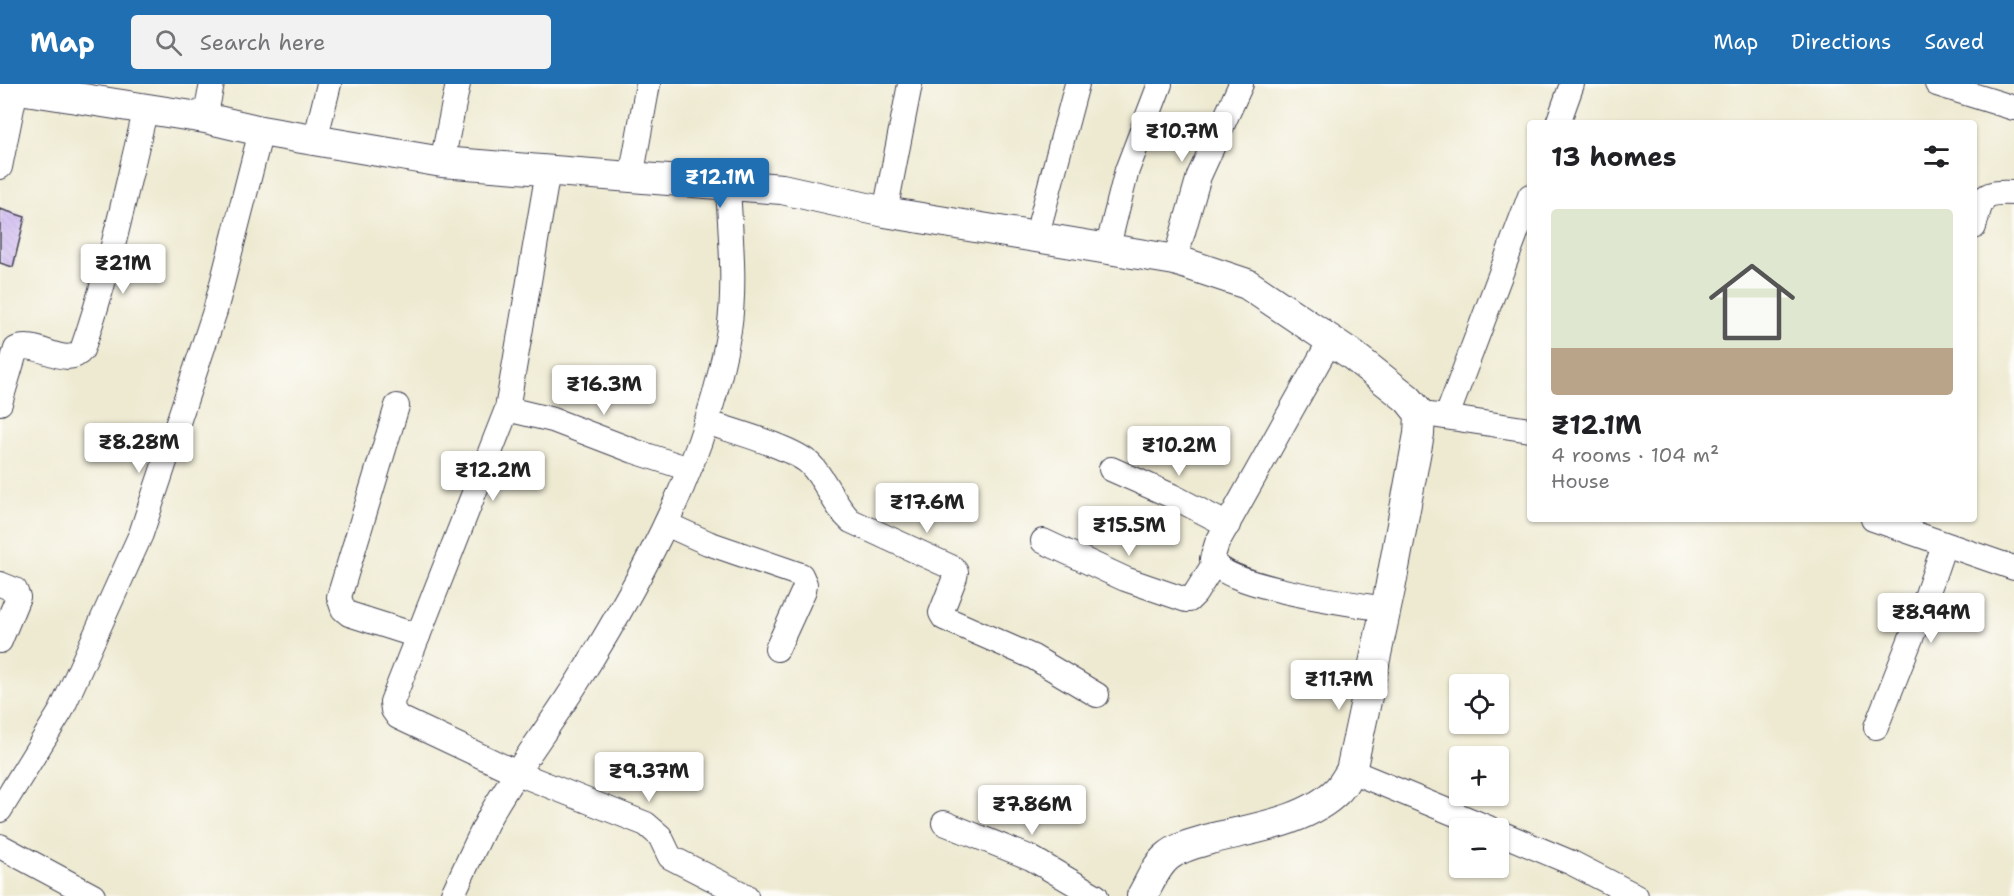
<!DOCTYPE html>
<meta charset="utf-8">
<style>
body{margin:0;font-family:"Shantell Sans",sans-serif;background:#f2f2f2;color:#202124;height:100vh;display:flex;flex-direction:column;font-size:22px;white-space:nowrap}
*{box-sizing:border-box;margin:0}
p{font-size:20px;color:#757577}
.icon{flex:none;width:33px;height:33px;fill:none;stroke:currentColor;stroke-width:2;stroke-linecap:round;stroke-linejoin:round}
.map{position:relative;flex:1;overflow:hidden}
.panel{position:absolute;left:1527px;top:36px;width:450px;height:402px;display:flex;flex-direction:column;background:#fff;border-radius:6px;box-shadow:0 2px 4px #0004}
.panel>*{flex:none}
.controls{position:absolute;left:1449px;top:590px;display:grid;gap:12px}
.controls a{display:grid;place-items:center;width:60px;height:60px;border-radius:6px;background:#fff;box-shadow:0 2px 4px #0004;font-size:30px}
.price{position:absolute;translate:-50% -51px;padding:0 14px;border-radius:6px;background:#fff;color:#222;font-size:20px;line-height:39px;filter:drop-shadow(0 2px 3px #0008)}
.price::after{content:'';position:absolute;left:50%;top:36px;width:18px;height:14px;margin-left:-9px;background:inherit;clip-path:polygon(0 0,100% 0,50% 100%)}
.price.active{background:#1f6fb2;color:#fff}
ul{padding:0;list-style:none}
li{display:grid;align-content:center;gap:12px;height:318px;padding:0 24px}
li span{display:grid;place-items:center;height:186px;border-radius:6px;color:#555}
li>.icon{margin-inline-start:auto}
span .icon{width:108px;height:108px;fill:#fffc;stroke-width:1}
li b{font-size:26px}
h2{display:flex;justify-content:space-between;align-items:center;height:72px;padding:0 24px;font-size:26px}
header{display:flex;align-items:center;gap:36px;box-sizing:border-box;height:84px;padding:0 30px;background:#1f6fb2;color:#fff}
header strong{font-size:28px}
nav{display:flex;gap:33px;margin-inline-start:auto;font-size:21px}
.search{width:420px;height:54px;background:#f2f2f2;display:flex;align-items:center;gap:15px;box-sizing:border-box;padding:0 21px;border-radius:6px;color:#757577;font-size:22px}
.map>svg:first-child{display:block}
</style>
<header>
<strong>Map</strong>
<div class="search"><svg class="icon" aria-label="search" viewBox="0 0 24 24"><circle cx="10" cy="10" r="6"/><path d="M15 15l6 6"/></svg>Search here</div>
<nav><a>Map</a><a>Directions</a><a>Saved</a></nav>
</header>
<div class="map">
<svg width="2014" height="812" viewBox="0 0 2014 812">
<defs>
<pattern id="building-back-hatch" width="6" height="6" patternUnits="userSpaceOnUse" patternTransform="scale(1.5)"><rect width="6" height="6" fill="#c8aff1"/><path d="M-1 5l2 2M0 0l6 6M5-1l2 2" fill="none" stroke="#ac96d0"/></pattern>
</defs>
<rect width="100%" height="100%" fill="#fdfcf7"/>
<filter id="ink" filterUnits="userSpaceOnUse"><feTurbulence type="fractalNoise" baseFrequency=".0167" numOctaves="2"/><feDisplacementMap in="SourceGraphic" scale="12" xChannelSelector="R" yChannelSelector="G"/><feConvolveMatrix kernelMatrix="1 2 1 2 8 2 1 2 1" color-interpolation-filters="sRGB"/></filter>
<filter id="wash" filterUnits="userSpaceOnUse"><feTurbulence type="fractalNoise" baseFrequency=".008" numOctaves="4" result="noise"/><feDisplacementMap in="SourceGraphic" scale="24" xChannelSelector="R" yChannelSelector="G"/><feGaussianBlur stdDeviation="1.35" result="paint"/><feColorMatrix in="noise" values="0 0 0 0 0 0 0 0 0 0 0 0 0 0 0 0 0 1.4 0 .05"/><feComposite in="paint" operator="in"/></filter>
<g filter="url(#wash)">
<rect width="100%" height="100%" fill="#eeead2"/>
<g id="blocks">
<path fill="url(#building-back-hatch)" d="M 0,125 L 25,133 L 13,183 L 0,179 Z"/>
</g>
</g>
<g filter="url(#ink)">
<use href="#blocks" fill-opacity="0" stroke="#414052" stroke-width="1.5"/>
<g fill="none" stroke-linecap="round" stroke-linejoin="round">
<g stroke="#414052" stroke-width="26">
<g id="minor">
<path d="M 1937,0 L 2014,24"/>
<path d="M 205,34 L 212,0"/>
<path d="M 1558,39 L 1572,0"/>
<path d="M 315,57 L 329,0"/>
<path d="M 442,78 L 458,0"/>
<path d="M 0,83 L 16,4"/>
<path d="M 548,87 L 507,325 L 392,618 L 393,626 L 398,633 L 517,689 L 646,740 L 660,752 L 670,773 L 746,812"/>
<path d="M 631,94 L 648,0"/>
<path d="M 885,128 L 910,0"/>
<path d="M 1974,143 C 1982,113 1981,107 2014,109"/>
<path d="M 1036,154 L 1077,0"/>
<path d="M 1107,166 L 1127,86 L 1160,0"/>
<path d="M 1175,176 L 1199,92 L 1241,0"/>
<path d="M 1331,255 L 1217,459 L 1212,475 C 1223,503 1355,520 1385,525"/>
<path d="M 0,319 L 16,265 C 37,255 66,286 82,266 C 110,187 126,105 146,24"/>
<path d="M 397,322 L 339,513 L 343,525 L 349,530 L 418,552"/>
<path d="M 507,325 L 553,336 L 634,367 L 689,385"/>
<path d="M 1431,331 L 1530,346"/>
<path d="M 1447,332 L 1530,112"/>
<path d="M 706,338 C 732,347 792,363 810,380 C 827,397 833,421 851,437 L 953,484 L 956,488 L 955,493 L 941,529 L 944,534 L 1033,573 L 1097,611"/>
<path d="M 1111,385 L 1172,412 L 1228,441"/>
<path d="M 1873,435 L 2014,484"/>
<path d="M 666,440 L 708,459 L 801,491 L 805,500 L 804,506 L 777,565"/>
<path d="M 1043,457 L 1125,495 L 1186,516 L 1189,516 L 1195,510 L 1214,480"/>
<path d="M 0,500 L 15,506 L 18,513 L 0,557"/>
<path d="M 1876,643 L 1920,531 L 1944,461"/>
<path d="M 1351,687 L 1489,744"/>
<path d="M 0,726 L 61,627 L 141,450 L 215,227 L 261,47"/>
<path d="M 944,739 L 1031,774 L 1096,812"/>
<path d="M 1498,748 L 1572,779 L 1636,812"/>
<path d="M 0,762 L 93,812"/>
<path d="M 452,812 C 465,785 477,757 491,730 C 517,684 550,642 578,597 C 645,490 708,373 729,246 C 736,199 730,148 728,101"/>
</g>
</g>
<g stroke="#414052" stroke-width="32">
<path id="tertiary" d="M 0,2 L 205,34 L 261,47 L 442,78 L 782,105 L 885,128 L 1175,176 L 1247,200 L 1351,270 L 1408,315 L 1420,330 L 1419,350 L 1390,505 L 1351,687 C 1347,693 1343,701 1338,706 C 1307,738 1250,745 1210,755 C 1196,759 1178,763 1167,773 C 1156,782 1149,800 1142,812"/>
</g>
<use href="#minor" stroke="#fff" stroke-width="24"/>
<use href="#tertiary" stroke="#fff" stroke-width="30"/>
</g>
</g>
</svg>
<div class="controls">
<a><svg class="icon" aria-label="locate" viewBox="0 0 24 24"><circle cx="12" cy="12" r="6"/><path d="M12 2v4M12 18v4M2 12h4M18 12h4"/></svg></a>
<a>+</a>
<a>−</a>
</div>
<b class="price" style="left:1182px;top:79px">₹10.7M</b>
<b class="price active" style="left:720px;top:125px">₹12.1M</b>
<b class="price" style="left:123px;top:211px">₹21M</b>
<b class="price" style="left:604px;top:332px">₹16.3M</b>
<b class="price" style="left:139px;top:390px">₹8.28M</b>
<b class="price" style="left:1179px;top:393px">₹10.2M</b>
<b class="price" style="left:493px;top:418px">₹12.2M</b>
<b class="price" style="left:927px;top:450px">₹17.6M</b>
<b class="price" style="left:1129px;top:473px">₹15.5M</b>
<b class="price" style="left:1931px;top:560px">₹8.94M</b>
<b class="price" style="left:1339px;top:627px">₹11.7M</b>
<b class="price" style="left:649px;top:719px">₹9.37M</b>
<b class="price" style="left:1032px;top:752px">₹7.86M</b>
<section class="panel">
<h2>13 homes<svg class="icon" aria-label="filters" viewBox="0 0 24 24"><path d="M4 7h16M4 17h16"/><circle cx="9" cy="7" r="2"/><circle cx="15" cy="17" r="2"/></svg></h2>
<ul>
<li><span style="background:linear-gradient(#dfe7d0 75%,#b9a48a 0)"><svg class="icon" aria-label="home" viewBox="0 0 24 24"><path d="M3 11l9-7 9 7M6 9v11h12V9"/></svg></span><div><b>₹12.1M</b><p>4 rooms · 104 m²</p><p>House</p></div></li>
</ul>
</section>
</div>
